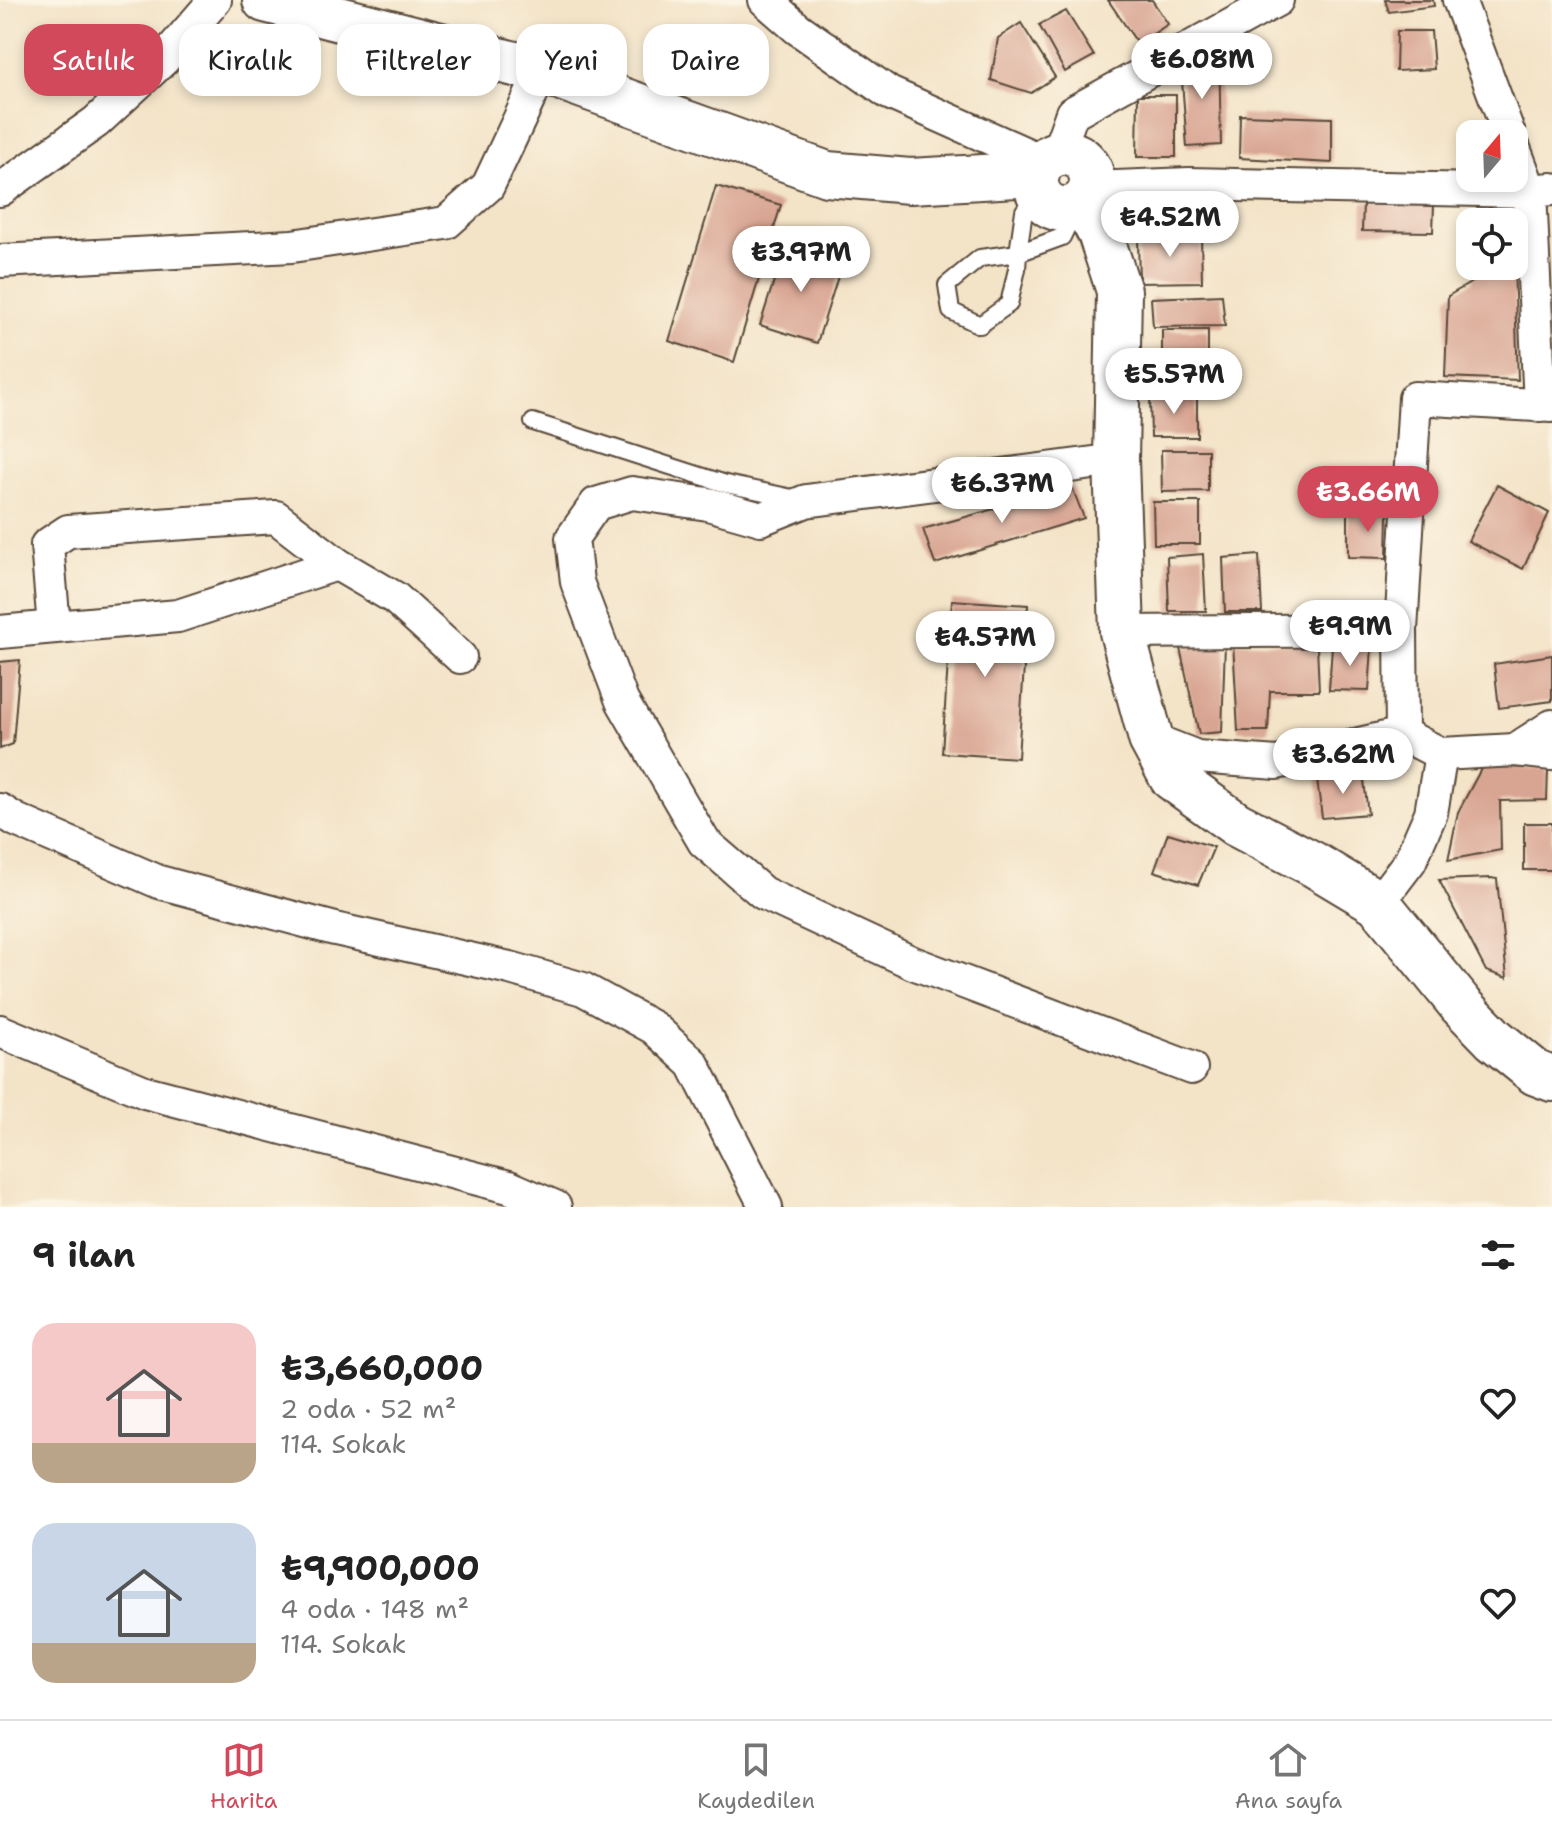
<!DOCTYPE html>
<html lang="tr">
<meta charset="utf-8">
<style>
body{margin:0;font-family:"Shantell Sans",sans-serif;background:#f6f6f6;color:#222;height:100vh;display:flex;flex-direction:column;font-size:30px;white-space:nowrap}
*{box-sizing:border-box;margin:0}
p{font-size:26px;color:#767676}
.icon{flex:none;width:44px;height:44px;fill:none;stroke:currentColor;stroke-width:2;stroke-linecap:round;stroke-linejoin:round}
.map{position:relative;height:1207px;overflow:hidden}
.panel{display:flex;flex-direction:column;background:#fff;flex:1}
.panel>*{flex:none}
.banner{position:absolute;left:24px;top:24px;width:800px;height:72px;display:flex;gap:16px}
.needle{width:52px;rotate:19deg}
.tools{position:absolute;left:1456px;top:120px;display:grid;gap:16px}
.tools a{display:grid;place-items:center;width:72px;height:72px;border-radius:16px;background:#fff;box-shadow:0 4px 12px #0003;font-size:40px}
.price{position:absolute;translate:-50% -68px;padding:0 18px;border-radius:28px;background:#fff;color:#222;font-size:26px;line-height:52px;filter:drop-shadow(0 2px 4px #0008)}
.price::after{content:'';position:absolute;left:50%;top:48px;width:24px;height:18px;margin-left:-12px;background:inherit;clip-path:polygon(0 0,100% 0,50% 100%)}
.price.active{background:#d1495b;color:#fff}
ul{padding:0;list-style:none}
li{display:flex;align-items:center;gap:24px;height:200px;padding:0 32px}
li span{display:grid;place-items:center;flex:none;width:224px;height:160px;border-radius:24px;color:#555}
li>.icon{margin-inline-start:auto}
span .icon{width:96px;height:96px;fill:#fffc;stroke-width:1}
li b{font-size:34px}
h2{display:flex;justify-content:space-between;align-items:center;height:96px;padding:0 32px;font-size:34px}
.chip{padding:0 28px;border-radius:24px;background:#fff;box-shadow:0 4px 12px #0003;font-size:28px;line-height:72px}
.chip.active{background:#d1495b;color:#fff}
.menu{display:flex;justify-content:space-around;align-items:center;height:112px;border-top:2px solid #e0e0e0;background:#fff;font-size:22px;color:#767676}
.menu a{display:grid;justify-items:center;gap:4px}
.menu .active{color:#d1495b}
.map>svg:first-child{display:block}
</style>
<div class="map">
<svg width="1552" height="1207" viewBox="0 0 1552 1207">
<rect width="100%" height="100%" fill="#fcf5e5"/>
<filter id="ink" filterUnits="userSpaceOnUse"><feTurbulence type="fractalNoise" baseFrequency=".0125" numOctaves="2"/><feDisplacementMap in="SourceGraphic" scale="16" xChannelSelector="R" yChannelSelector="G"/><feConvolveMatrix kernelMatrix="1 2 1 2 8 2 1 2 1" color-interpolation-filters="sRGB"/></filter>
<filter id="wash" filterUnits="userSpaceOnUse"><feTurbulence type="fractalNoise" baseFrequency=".006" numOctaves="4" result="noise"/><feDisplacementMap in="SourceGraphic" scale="32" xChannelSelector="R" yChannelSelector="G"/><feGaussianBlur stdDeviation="1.8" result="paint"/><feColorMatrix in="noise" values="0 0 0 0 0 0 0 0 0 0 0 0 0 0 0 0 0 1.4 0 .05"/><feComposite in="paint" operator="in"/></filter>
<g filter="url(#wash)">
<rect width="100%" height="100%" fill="#f3e3c7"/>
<g id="blocks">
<g fill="#d9a593">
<path d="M 1108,0 L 1152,0 L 1168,24 L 1138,44 Z"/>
<path d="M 1385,0 L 1433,0 L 1434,6 L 1389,12 Z"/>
<path d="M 1066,11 L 1094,56 L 1065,72 L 1039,25 Z"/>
<path d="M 1021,23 L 1055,77 L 1031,93 L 991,80 L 998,38 Z"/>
<path d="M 1397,31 L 1431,31 L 1434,69 L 1396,71 Z"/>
<path d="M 1219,49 L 1221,145 L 1187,147 L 1181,67 Z"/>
<path d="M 1138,95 L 1176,95 L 1176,157 L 1137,157 Z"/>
<path d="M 1240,115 L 1332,118 L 1332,163 L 1239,158 Z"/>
<path d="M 716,186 L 781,205 L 734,362 L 669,341 Z"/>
<path d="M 1363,202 L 1434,204 L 1433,232 L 1362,231 Z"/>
<path d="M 1492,212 L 1507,213 L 1508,222 L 1489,222 Z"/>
<path d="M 1138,235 L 1201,235 L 1202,282 L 1139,283 Z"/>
<path d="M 785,246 L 842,264 L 817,343 L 760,325 Z"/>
<path d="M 1476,266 L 1514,266 L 1518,380 L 1445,377 L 1448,296 L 1472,282 Z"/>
<path d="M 1222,295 L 1225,326 L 1153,327 L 1151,298 Z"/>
<path d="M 1162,330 L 1208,330 L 1208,371 L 1162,372 Z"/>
<path d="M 1150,395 L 1197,395 L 1197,437 L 1151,437 Z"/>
<path d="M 1161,450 L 1208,450 L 1208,491 L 1162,492 Z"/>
<path d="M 1497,485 L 1549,513 L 1523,569 L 1468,541 Z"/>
<path d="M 1072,487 L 1084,518 L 935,564 L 923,529 Z"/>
<path d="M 1153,502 L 1200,502 L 1200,544 L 1154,544 Z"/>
<path d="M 1348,511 L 1388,511 L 1387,558 L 1348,557 Z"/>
<path d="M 1203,554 L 1206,611 L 1169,611 L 1167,557 Z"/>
<path d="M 1259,555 L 1262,612 L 1225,612 L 1223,558 Z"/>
<path d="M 952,600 L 1028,605 L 1018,758 L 942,753 Z"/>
<path d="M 1233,642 L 1317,645 L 1319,691 L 1270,691 L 1268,731 L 1238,731 Z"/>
<path d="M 1225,643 L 1222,732 L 1199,734 L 1180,648 Z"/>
<path d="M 1332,646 L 1372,647 L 1369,691 L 1329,690 Z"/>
<path d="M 1552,655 L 1552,701 L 1499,708 L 1494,664 Z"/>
<path d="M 20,660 L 13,744 L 0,749 L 0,662 Z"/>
<path d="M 1482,767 L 1548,768 L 1547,800 L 1500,801 L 1501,850 L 1448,860 L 1458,812 Z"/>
<path d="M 1363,772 L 1368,814 L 1322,818 L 1317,779 Z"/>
<rect x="1524" y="823" width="28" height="47"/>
<path d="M 1168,833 L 1214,847 L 1198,885 L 1154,871 Z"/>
<path d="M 1491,878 L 1497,879 L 1507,978 L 1486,971 L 1439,880 Z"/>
</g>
</g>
</g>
<g filter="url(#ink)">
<use href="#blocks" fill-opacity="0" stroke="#574637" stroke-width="2"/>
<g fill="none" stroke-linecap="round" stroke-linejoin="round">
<g stroke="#574637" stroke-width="20">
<g id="lane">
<path d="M 1039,192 L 1024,211 L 1018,253 L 980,258 L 947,285 L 951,311 L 980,325 L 1009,304 L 1017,269 L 1018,253 L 1062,237 L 1077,206"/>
<path d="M 533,422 L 726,484 L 797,499"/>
</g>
</g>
<g stroke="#574637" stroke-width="36">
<g id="street">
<path d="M 765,0 L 797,28 L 889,93 L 1044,162"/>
<path d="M 1459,0 L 1509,134"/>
<path d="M 1514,148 L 1530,191 L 1540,406"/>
<path d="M 1057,155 L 1072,113 L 1277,0"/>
<path d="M 1092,188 L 1189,184 L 1530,191 L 1552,189"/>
<path d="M 0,190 L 96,122 L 164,59 L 215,0"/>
<path d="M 0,261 L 292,246 L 446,223 L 488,186 L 542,71"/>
<path d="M 1552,406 L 1415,398 L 1401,630 L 1402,734 L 1441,754 L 1515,750 L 1552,754"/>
<path d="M 1116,460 L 806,501 L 761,519 L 708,504 L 632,493 L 596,504 L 572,538 L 577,582 L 622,701 L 704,842 L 763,893 L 913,963 L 1191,1068"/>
<path d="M 54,627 L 47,545 L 68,531 L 276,517 L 337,564 L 395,598 L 460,657"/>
<path d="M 0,632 L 178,616 L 337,564"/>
<path d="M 1122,632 L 1401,630"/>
<path d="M 1151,739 L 1197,757 L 1277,763 L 1402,734"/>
<path d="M 1515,750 L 1552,726"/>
<path d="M 0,810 L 16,820 L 159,882 L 335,929 L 510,968 L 583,989 L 654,1028 L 693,1064 L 766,1207"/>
<path d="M 1378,903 L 1410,861 L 1431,813 L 1441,754"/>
<path d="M 0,1031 L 145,1092 L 509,1187 L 555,1207"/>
</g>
</g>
<g stroke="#574637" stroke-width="48">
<g id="secondary">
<path d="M 265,0 L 542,71 L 827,174 L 910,181 L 1037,174"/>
<circle cx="1064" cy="181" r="28"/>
<path d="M 1083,202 L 1100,233 L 1119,291 L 1116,460 L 1122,632 L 1151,739 L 1172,778 L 1236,824 L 1313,864 L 1378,903 L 1461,1005 L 1494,1039 L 1536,1073 L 1552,1079"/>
</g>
</g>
<use href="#lane" stroke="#fff" stroke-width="16"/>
<use href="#street" stroke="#fff" stroke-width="32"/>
<use href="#secondary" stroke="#fff" stroke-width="44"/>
</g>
</g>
</svg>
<div class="tools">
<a><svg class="needle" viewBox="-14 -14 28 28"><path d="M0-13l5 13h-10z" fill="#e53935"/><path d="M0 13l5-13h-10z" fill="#767676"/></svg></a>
<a><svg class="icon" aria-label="locate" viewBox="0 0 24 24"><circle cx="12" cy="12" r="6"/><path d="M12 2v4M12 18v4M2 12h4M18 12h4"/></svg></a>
</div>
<b class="price" style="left:1202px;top:101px">₺6.08M</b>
<b class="price" style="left:1170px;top:259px">₺4.52M</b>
<b class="price" style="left:801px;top:294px">₺3.97M</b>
<b class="price" style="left:1174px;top:416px">₺5.57M</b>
<b class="price" style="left:1002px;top:525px">₺6.37M</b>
<b class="price active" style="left:1368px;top:534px">₺3.66M</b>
<b class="price" style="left:1350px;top:668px">₺9.9M</b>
<b class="price" style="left:985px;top:679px">₺4.57M</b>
<b class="price" style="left:1343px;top:796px">₺3.62M</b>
<div class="banner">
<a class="chip active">Satılık</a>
<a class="chip">Kiralık</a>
<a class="chip">Filtreler</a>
<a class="chip">Yeni</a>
<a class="chip">Daire</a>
</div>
</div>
<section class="panel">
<h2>9 ilan<svg class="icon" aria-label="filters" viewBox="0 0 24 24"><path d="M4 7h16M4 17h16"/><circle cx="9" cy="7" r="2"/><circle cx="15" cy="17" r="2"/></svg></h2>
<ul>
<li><span style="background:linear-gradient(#f6c9c9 75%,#b9a48a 0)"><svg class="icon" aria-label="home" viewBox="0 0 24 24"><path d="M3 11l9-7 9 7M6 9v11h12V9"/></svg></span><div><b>₺3,660,000</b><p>2 oda · 52 m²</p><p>114. Sokak</p></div><svg class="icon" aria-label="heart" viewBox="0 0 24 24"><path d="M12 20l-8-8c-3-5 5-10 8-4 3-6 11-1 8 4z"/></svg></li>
<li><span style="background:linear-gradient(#c9d6e8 75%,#b9a48a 0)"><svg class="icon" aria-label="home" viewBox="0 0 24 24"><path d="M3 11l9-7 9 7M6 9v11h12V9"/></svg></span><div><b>₺9,900,000</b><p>4 oda · 148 m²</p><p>114. Sokak</p></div><svg class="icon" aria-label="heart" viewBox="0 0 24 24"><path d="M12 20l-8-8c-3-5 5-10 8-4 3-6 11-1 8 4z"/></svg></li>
</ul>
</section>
<nav class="menu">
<a class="active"><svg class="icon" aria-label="map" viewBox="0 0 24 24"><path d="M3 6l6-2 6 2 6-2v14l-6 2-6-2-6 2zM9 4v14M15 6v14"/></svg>Harita</a>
<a><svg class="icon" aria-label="saved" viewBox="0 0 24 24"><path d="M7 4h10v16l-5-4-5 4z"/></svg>Kaydedilen</a>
<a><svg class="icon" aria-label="home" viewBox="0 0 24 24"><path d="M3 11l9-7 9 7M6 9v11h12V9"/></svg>Ana sayfa</a>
</nav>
